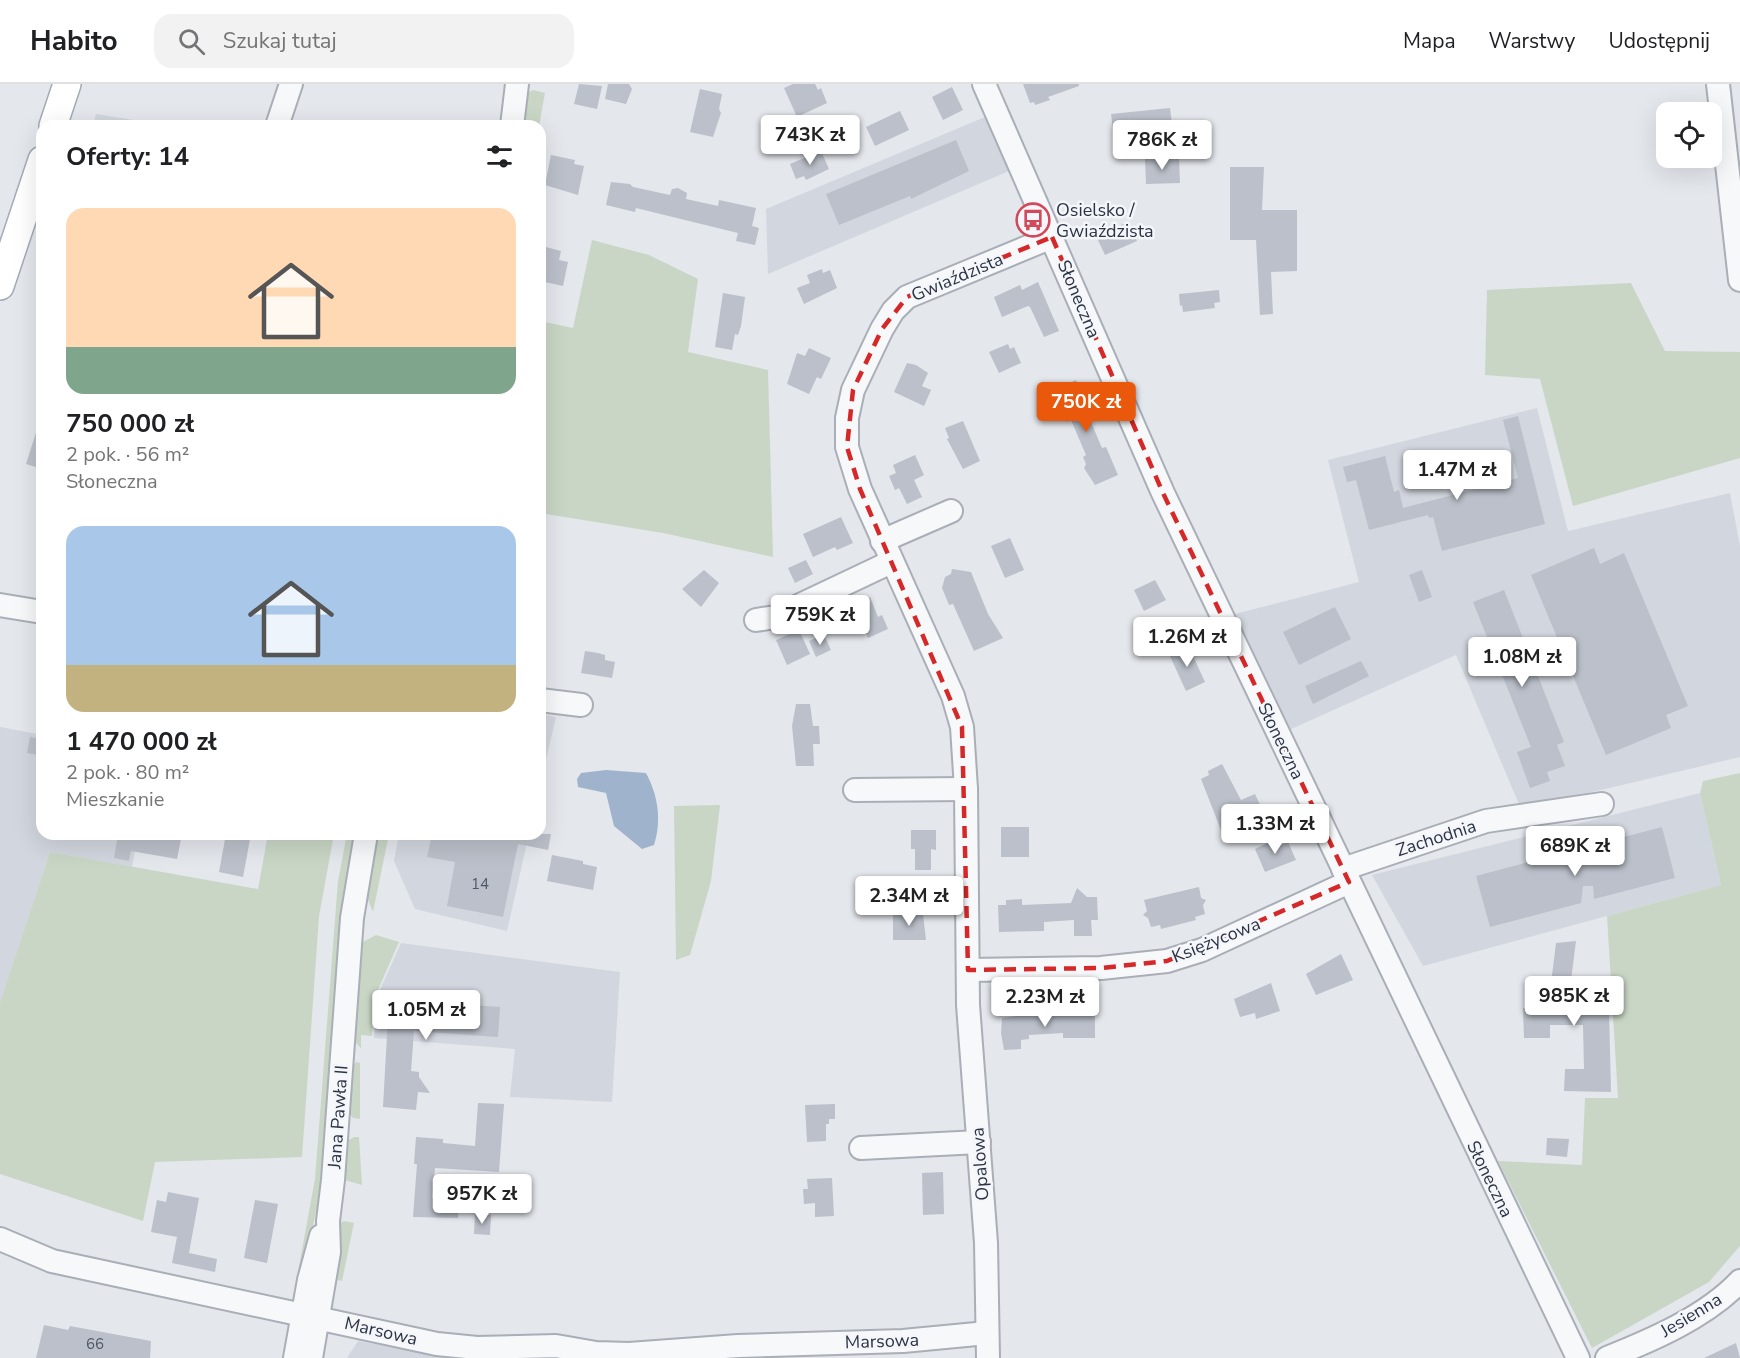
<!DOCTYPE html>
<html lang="pl">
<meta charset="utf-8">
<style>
body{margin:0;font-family:"Nunito Sans",sans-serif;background:#f2f2f2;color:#202124;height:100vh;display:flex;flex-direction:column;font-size:22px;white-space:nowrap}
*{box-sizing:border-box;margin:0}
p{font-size:20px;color:#757577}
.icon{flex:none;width:33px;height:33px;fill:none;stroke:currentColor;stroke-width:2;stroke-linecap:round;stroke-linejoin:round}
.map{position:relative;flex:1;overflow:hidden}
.details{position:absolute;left:36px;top:36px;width:510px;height:720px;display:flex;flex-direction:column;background:#fff;border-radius:18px;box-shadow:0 6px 24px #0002}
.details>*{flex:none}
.tools{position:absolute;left:1656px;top:18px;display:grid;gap:12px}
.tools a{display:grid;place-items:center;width:66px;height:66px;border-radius:12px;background:#fff;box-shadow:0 6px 24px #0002;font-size:30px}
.price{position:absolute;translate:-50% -51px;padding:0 14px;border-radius:6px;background:#fff;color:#222;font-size:20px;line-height:39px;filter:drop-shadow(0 2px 3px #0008)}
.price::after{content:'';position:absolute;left:50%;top:36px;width:18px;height:14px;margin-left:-9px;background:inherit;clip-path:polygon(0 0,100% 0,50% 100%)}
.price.on{background:#ea580c;color:#fff}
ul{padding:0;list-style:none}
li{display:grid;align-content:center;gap:12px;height:318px;padding:0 30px}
li span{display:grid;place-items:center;height:186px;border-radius:18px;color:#555}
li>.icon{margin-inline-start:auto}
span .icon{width:108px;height:108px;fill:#fffc;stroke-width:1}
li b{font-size:26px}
h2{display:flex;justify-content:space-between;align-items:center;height:72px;padding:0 30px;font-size:26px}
header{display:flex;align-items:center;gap:36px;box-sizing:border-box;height:84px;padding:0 30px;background:#fff;border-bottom:2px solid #e0e0e0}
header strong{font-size:28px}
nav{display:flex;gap:33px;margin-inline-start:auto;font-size:21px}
.search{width:420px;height:54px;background:#f2f2f2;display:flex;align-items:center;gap:15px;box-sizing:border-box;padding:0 21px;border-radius:18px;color:#757577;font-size:22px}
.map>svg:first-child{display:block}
</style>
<header>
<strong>Habito</strong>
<div class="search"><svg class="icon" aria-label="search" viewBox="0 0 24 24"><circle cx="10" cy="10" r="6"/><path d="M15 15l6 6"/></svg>Szukaj tutaj</div>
<nav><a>Mapa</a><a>Warstwy</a><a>Udostępnij</a></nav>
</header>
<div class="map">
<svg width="1740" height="1274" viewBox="0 0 1740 1274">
<rect width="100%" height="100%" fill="#e4e7ec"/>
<g fill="#d2d6de">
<path d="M 96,30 L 171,42 L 93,42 Z"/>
<path d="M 985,33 L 1009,87 L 768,190 L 766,125 Z"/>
<path d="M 1537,324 L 1568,447 L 1730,409 L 1740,462 L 1740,673 L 1521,725 L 1456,571 L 1289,646 L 1235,530 L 1359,498 L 1328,376 Z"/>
<path d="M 540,630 L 556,633 L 540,701 Z"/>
<path d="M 0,643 L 42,651 L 42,750 L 138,750 L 132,783 L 50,768 L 0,918 Z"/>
<path d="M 1700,709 L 1721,801 L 1423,882 L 1372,791 Z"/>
<path d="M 399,750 L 529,750 L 507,847 L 415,825 L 394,777 Z"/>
<path d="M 401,859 L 620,888 L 612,1018 L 510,1013 L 515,965 L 374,954 L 375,917 Z"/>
<path d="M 358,1257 L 450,1274 L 347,1274 Z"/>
</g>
<g fill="#c9d6c5">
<path d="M 533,6 L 545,9 L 539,42 L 522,42 L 527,9 Z"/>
<path d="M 592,156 L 649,171 L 698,195 L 688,268 L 768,286 L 773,473 L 663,449 L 540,429 L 540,237 L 573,244 Z"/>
<path d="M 1631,199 L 1665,267 L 1740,268 L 1740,374 L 1573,422 L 1540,295 L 1485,291 L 1487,206 Z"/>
<path d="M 1740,689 L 1740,1162 L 1709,1198 L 1592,1264 L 1498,1077 L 1582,1081 L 1585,1014 L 1618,1014 L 1607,832 L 1721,801 L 1700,709 L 1703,697 Z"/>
<path d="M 720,721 L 711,797 L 690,871 L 676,876 L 674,722 Z"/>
<path d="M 268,750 L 334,750 L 319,832 L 302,1073 L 155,1078 L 143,1137 L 0,1090 L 0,918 L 50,768 L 258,805 Z"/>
<path d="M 347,750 L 354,750 L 346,799 L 336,906 L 323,1094 L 303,1189 L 298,1188 L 315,1095 L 338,797 Z"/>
<path d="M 379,750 L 389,750 L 373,828 L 366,811 Z"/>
<path d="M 376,851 L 399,858 L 373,917 L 372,952 L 361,951 L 361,964 L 354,957 L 363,858 Z"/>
<path d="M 356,978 L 360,979 L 360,1035 L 353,1034 L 349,1029 L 352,983 Z"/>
<path d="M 354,1053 L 359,1053 L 362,1101 L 345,1096 L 349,1056 Z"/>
<path d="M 344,1137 L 354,1139 L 342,1197 L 335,1195 L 340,1139 Z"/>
</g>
<path fill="#9fb4cc" d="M 606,686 L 646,689 C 658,711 662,737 654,761 L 642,765 L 614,742 L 606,709 L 578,703 L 577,695 L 581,689 Z"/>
<g fill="#bbc0ca">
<path d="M 579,0 L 602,2 L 597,25 L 574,20 Z"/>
<path d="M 608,0 L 629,0 L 632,5 L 626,20 L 605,15 Z"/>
<path d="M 793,0 L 815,0 L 818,6 L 821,4 L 827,19 L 797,33 L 784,4 Z"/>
<path d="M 1023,0 L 1079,0 L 1079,2 L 1048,13 L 1050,16 L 1035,21 L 1034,18 L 1030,19 Z"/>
<path d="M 952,3 L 963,26 L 943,36 L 932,13 Z"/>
<path d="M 700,5 L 722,10 L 719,25 L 721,29 L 713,53 L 690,48 Z"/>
<path d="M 1170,24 L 1172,40 L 1113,46 L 1111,30 Z"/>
<path d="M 900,27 L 909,46 L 875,62 L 866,43 Z"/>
<path d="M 956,56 L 969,87 L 911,115 L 910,112 L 839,141 L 826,110 Z"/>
<path d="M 821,67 L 829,85 L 806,96 L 804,92 L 796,95 L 790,80 Z"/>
<path d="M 551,71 L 575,76 L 574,80 L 584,82 L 578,111 L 545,101 Z"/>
<path d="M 1145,74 L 1179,74 L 1180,99 L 1146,100 Z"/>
<path d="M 1230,83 L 1264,83 L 1262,126 L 1297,126 L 1297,187 L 1271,188 L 1273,230 L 1260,231 L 1256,156 L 1230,156 Z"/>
<path d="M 611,98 L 630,100 L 633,103 L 670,111 L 672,105 L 678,104 L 687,109 L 686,115 L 718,122 L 719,116 L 756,124 L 752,142 L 759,144 L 755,161 L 736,157 L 738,149 L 636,124 L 635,128 L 606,121 Z"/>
<path d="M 1128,138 L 1137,157 L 1105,171 L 1096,152 Z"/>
<path d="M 542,162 L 561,167 L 559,176 L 568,178 L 563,202 L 540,197 Z"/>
<path d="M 822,185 L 823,189 L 830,186 L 837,204 L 804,220 L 797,204 L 810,199 L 807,191 Z"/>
<path d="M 1038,198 L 1059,247 L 1044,253 L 1030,223 L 1028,222 L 1002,233 L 994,213 L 1020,201 L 1022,206 Z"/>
<path d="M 1219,206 L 1220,218 L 1214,219 L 1215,224 L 1183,228 L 1182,221 L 1180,222 L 1179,210 Z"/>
<path d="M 723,209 L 745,213 L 741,242 L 738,251 L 735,250 L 732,266 L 715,263 Z"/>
<path d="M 1008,260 L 1010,265 L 1014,263 L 1021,279 L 999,289 L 989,268 Z"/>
<path d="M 809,264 L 831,274 L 821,295 L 817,293 L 809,310 L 787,300 L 797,269 L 805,272 Z"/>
<path d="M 907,279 L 916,281 L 928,289 L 922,302 L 931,306 L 924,322 L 894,308 Z"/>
<path d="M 1076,296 L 1087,320 L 1089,328 L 1087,329 L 1102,364 L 1106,363 L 1118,391 L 1095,401 L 1084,384 L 1086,380 L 1083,373 L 1086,371 L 1071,336 L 1067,338 L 1055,305 Z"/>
<path d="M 1518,332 L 1545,440 L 1442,467 L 1433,433 L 1429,434 L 1428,431 L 1369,446 L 1356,396 L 1347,398 L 1343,383 L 1385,372 L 1394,408 L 1399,406 L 1403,424 L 1518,394 L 1503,336 Z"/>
<path d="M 963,337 L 980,377 L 963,385 L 947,355 L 949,354 L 945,344 Z"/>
<path d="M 39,339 L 42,340 L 42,385 L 26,380 Z"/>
<path d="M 915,371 L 924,391 L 914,396 L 922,413 L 907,420 L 899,404 L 895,406 L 889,392 L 896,389 L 893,381 Z"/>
<path d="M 841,433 L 853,459 L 837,466 L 835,463 L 813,473 L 803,450 Z"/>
<path d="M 1010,454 L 1024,486 L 1005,494 L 991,462 Z"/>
<path d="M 1594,464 L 1600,480 L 1624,469 L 1688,622 L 1666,631 L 1671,644 L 1606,671 L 1531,491 Z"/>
<path d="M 806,476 L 813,490 L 795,499 L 788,484 Z"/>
<path d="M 952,485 L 971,488 L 988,530 L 1003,554 L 974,567 L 953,520 L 949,521 L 942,504 L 945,493 L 951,490 Z"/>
<path d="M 704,486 L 719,499 L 701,523 L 682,505 Z"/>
<path d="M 1422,486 L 1432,513 L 1419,518 L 1409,491 Z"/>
<path d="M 1155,496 L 1166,516 L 1144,527 L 1134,506 Z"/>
<path d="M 1504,506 L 1564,658 L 1557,661 L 1565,682 L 1547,688 L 1550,697 L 1530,704 L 1517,668 L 1531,663 L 1473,518 Z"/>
<path d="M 870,513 L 878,533 L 882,531 L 888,545 L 868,554 L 861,539 L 850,544 L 842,526 Z"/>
<path d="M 1335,523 L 1351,555 L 1299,581 L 1283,548 Z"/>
<path d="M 799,546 L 810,570 L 787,581 L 776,556 Z"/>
<path d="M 824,551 L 831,566 L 816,573 L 809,557 Z"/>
<path d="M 1188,561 L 1205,598 L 1186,607 L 1169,570 Z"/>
<path d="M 585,567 L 598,569 L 605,571 L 605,576 L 615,578 L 612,594 L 581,589 Z"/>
<path d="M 1361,577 L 1369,592 L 1313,620 L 1305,602 Z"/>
<path d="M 796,620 L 810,620 L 813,642 L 819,642 L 820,660 L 813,660 L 814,682 L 796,682 L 792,642 Z"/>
<path d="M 30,653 L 42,655 L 42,672 L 27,669 Z"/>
<path d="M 1222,680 L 1241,716 L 1255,710 L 1263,727 L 1221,746 L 1201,695 L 1209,691 L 1208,687 Z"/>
<rect x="1001" y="743" width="28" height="30"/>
<path d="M 1662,743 L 1675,794 L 1594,815 L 1593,802 L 1583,802 L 1581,819 L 1490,843 L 1476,792 Z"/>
<path d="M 911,746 L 936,746 L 936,766 L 931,765 L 931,786 L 915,786 L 915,765 L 911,765 Z"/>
<path d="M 118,750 L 182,750 L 177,775 L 131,767 L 129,777 L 114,774 Z"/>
<path d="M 226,750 L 251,750 L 243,793 L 219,788 Z"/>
<path d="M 432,750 L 551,750 L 548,766 L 518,760 L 503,833 L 447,822 L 455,778 L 427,773 Z"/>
<path d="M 1278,754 L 1281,761 L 1288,758 L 1296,776 L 1265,788 L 1255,765 Z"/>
<path d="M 552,771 L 583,777 L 583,780 L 597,783 L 593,806 L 547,797 Z"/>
<path d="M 1199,803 L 1201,814 L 1206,816 L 1203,821 L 1205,830 L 1195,833 L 1196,836 L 1161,845 L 1160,841 L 1151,843 L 1148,834 L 1143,831 L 1147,827 L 1144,816 Z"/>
<path d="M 1077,804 L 1087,813 L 1097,813 L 1098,836 L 1091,836 L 1092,852 L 1074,852 L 1074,836 L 1044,838 L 1044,847 L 999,848 L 998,821 L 1006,821 L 1006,816 L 1022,815 L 1022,821 L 1071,819 Z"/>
<path d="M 893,830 L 923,830 L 926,856 L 893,856 Z"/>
<path d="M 1576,857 L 1567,928 L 1609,927 L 1611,1008 L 1564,1007 L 1565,985 L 1584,985 L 1583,941 L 1550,941 L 1550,954 L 1524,954 L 1523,924 L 1548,924 L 1556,859 Z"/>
<path d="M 1341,870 L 1353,896 L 1316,911 L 1306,890 Z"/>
<path d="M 1271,899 L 1280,927 L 1256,935 L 1255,929 L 1240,933 L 1234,915 Z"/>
<path d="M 389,915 L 500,923 L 498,953 L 414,947 L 411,987 L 419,988 L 419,993 L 430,1009 L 418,1008 L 416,1026 L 383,1023 Z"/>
<path d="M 1044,928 L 1044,932 L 1095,931 L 1095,954 L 1063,954 L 1063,949 L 1029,951 L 1029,955 L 1021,956 L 1021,965 L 1004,966 L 1001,949 L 1002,934 Z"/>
<path d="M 478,1019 L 504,1020 L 499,1088 L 435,1084 L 432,1114 L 459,1116 L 458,1134 L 413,1133 L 417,1080 L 414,1080 L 416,1053 L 443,1055 L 443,1059 L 475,1062 Z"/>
<path d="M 835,1020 L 835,1035 L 829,1035 L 829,1040 L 826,1040 L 826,1057 L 807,1058 L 805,1021 Z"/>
<path d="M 1547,1054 L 1569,1055 L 1567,1073 L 1546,1071 Z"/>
<path d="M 943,1088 L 944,1130 L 923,1131 L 922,1089 Z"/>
<path d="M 832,1094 L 834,1132 L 815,1133 L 815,1119 L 804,1120 L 803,1105 L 808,1105 L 807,1095 Z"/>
<path d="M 168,1108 L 199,1114 L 189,1169 L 217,1175 L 215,1188 L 172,1179 L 177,1153 L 151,1148 L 157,1116 L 166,1118 Z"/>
<path d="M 255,1116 L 278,1120 L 267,1179 L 244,1174 Z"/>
<path d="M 475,1130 L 491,1131 L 490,1151 L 474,1150 Z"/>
<path d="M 44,1241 L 68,1246 L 70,1242 L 151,1257 L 150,1274 L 36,1274 Z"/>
<path d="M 1736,1259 L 1740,1274 L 1704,1274 Z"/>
</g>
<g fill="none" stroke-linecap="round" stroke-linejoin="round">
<g stroke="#a9aeb7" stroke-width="26">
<g id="minor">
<path d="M 984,0 L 1163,409 L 1578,1274"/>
<path d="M 1718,0 L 1740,196"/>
<path d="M 277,42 L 291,0"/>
<path d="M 512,42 L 517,0"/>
<path d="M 882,457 L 951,427"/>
<path d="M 0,521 L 42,528"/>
<path d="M 756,536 L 775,533 L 891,478"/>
<path d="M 540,616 L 581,621"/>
<path d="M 855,706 L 966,705"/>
<path d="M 1343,785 L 1486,737 L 1602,720"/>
<path d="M 968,886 L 1101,884 L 1167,877 L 1202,866 L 1349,798"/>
<path d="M 861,1064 L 979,1058"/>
<path d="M 0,1155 L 52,1177 L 437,1260 L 477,1264 L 556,1262 L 596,1269 L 629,1270 L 738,1262 L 903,1257 L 987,1249"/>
<path d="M 295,1274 L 309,1196 L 321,1152"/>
<path d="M 311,1274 L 329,1168 L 328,1137 L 333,1096 L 352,834 L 366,750"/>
<path d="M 988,1274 L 986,1159 L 968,921 L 966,705 L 962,643 L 953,612 L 860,405 L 847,363 L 847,334 L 853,306 L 882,245 L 893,227 L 907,213 L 1052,153"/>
<path d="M 1607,1274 C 1652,1256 1706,1233 1740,1197"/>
</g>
</g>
<g stroke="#a3abb8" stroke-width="30">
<g id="major">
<path d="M 53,42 L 67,0"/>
<path d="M 0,202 L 42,76"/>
</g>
</g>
<use href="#minor" stroke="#f7f8fa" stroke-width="22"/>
<use href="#major" stroke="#fff" stroke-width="27"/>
</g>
<path fill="none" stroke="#d62828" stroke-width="4.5" stroke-dasharray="12 8" stroke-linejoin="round" d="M 1052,153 L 1163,409 L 1349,798 L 1167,877 L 1101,884 L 968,886 L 962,643 L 860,405 L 847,363 L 853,306 L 882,245 L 907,213 Z"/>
<defs>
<g id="bus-ring" transform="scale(1.725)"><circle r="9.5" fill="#f4f6f9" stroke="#d1495b" stroke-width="1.5"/><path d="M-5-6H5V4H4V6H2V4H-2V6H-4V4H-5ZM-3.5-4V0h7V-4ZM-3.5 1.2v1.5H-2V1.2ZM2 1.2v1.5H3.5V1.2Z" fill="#d1495b"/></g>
</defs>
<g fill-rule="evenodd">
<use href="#bus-ring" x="1033" y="136"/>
</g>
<g text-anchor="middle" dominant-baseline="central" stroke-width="5" stroke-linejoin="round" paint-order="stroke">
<g font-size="15" fill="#4f5766">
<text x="480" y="800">14</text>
<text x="95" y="1260">66</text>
</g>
<g font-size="18" fill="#2b3445" stroke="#f4f6f9" text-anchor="start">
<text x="1056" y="126">Osielsko /<tspan x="1056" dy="21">Gwiaździsta</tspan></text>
</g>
<g font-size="18" fill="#2b3445" stroke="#f4f6f9">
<text transform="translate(957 193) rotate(-23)">Gwiaździsta</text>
<text transform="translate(1079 215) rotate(67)">Słoneczna</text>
<text transform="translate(1281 657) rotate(64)">Słoneczna</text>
<text transform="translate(1436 754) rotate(-18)">Zachodnia</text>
<text transform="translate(1216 856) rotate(-22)">Księżycowa</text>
<text transform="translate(338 1033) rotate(-86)">Jana Pawła II</text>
<text transform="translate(980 1080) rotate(-94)">Opalowa</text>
<text transform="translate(1490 1095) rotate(64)">Słoneczna</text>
<text transform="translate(1691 1231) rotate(-31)">Jesienna</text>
<text transform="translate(381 1247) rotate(13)">Marsowa</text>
<text transform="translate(882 1257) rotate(-2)">Marsowa</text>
</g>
</g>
</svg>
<div class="tools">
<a><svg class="icon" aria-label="locate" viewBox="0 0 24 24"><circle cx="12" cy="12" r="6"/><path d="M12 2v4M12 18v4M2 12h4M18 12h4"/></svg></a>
</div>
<b class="price" style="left:810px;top:82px">743K zł</b>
<b class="price" style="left:1162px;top:87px">786K zł</b>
<b class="price on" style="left:1086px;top:349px">750K zł</b>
<b class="price" style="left:1457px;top:417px">1.47M zł</b>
<b class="price" style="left:820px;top:562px">759K zł</b>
<b class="price" style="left:1187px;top:584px">1.26M zł</b>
<b class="price" style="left:1522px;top:604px">1.08M zł</b>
<b class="price" style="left:1275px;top:771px">1.33M zł</b>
<b class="price" style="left:1575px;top:793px">689K zł</b>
<b class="price" style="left:909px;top:843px">2.34M zł</b>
<b class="price" style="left:1574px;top:943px">985K zł</b>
<b class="price" style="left:1045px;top:944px">2.23M zł</b>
<b class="price" style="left:426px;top:957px">1.05M zł</b>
<b class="price" style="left:482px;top:1141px">957K zł</b>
<section class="details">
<h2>Oferty: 14<svg class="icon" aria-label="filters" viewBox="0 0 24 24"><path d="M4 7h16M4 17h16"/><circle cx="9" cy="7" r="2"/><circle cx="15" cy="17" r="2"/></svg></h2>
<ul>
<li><span style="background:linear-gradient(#ffd9b3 75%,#7fa58c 0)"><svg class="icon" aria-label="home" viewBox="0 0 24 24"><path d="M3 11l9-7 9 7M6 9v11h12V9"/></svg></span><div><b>750 000 zł</b><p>2 pok. · 56 m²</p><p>Słoneczna</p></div></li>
<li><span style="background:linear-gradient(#a9c7e8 75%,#c2b280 0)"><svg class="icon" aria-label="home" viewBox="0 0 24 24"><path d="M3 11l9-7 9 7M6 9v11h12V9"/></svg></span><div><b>1 470 000 zł</b><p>2 pok. · 80 m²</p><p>Mieszkanie</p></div></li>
</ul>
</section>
</div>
